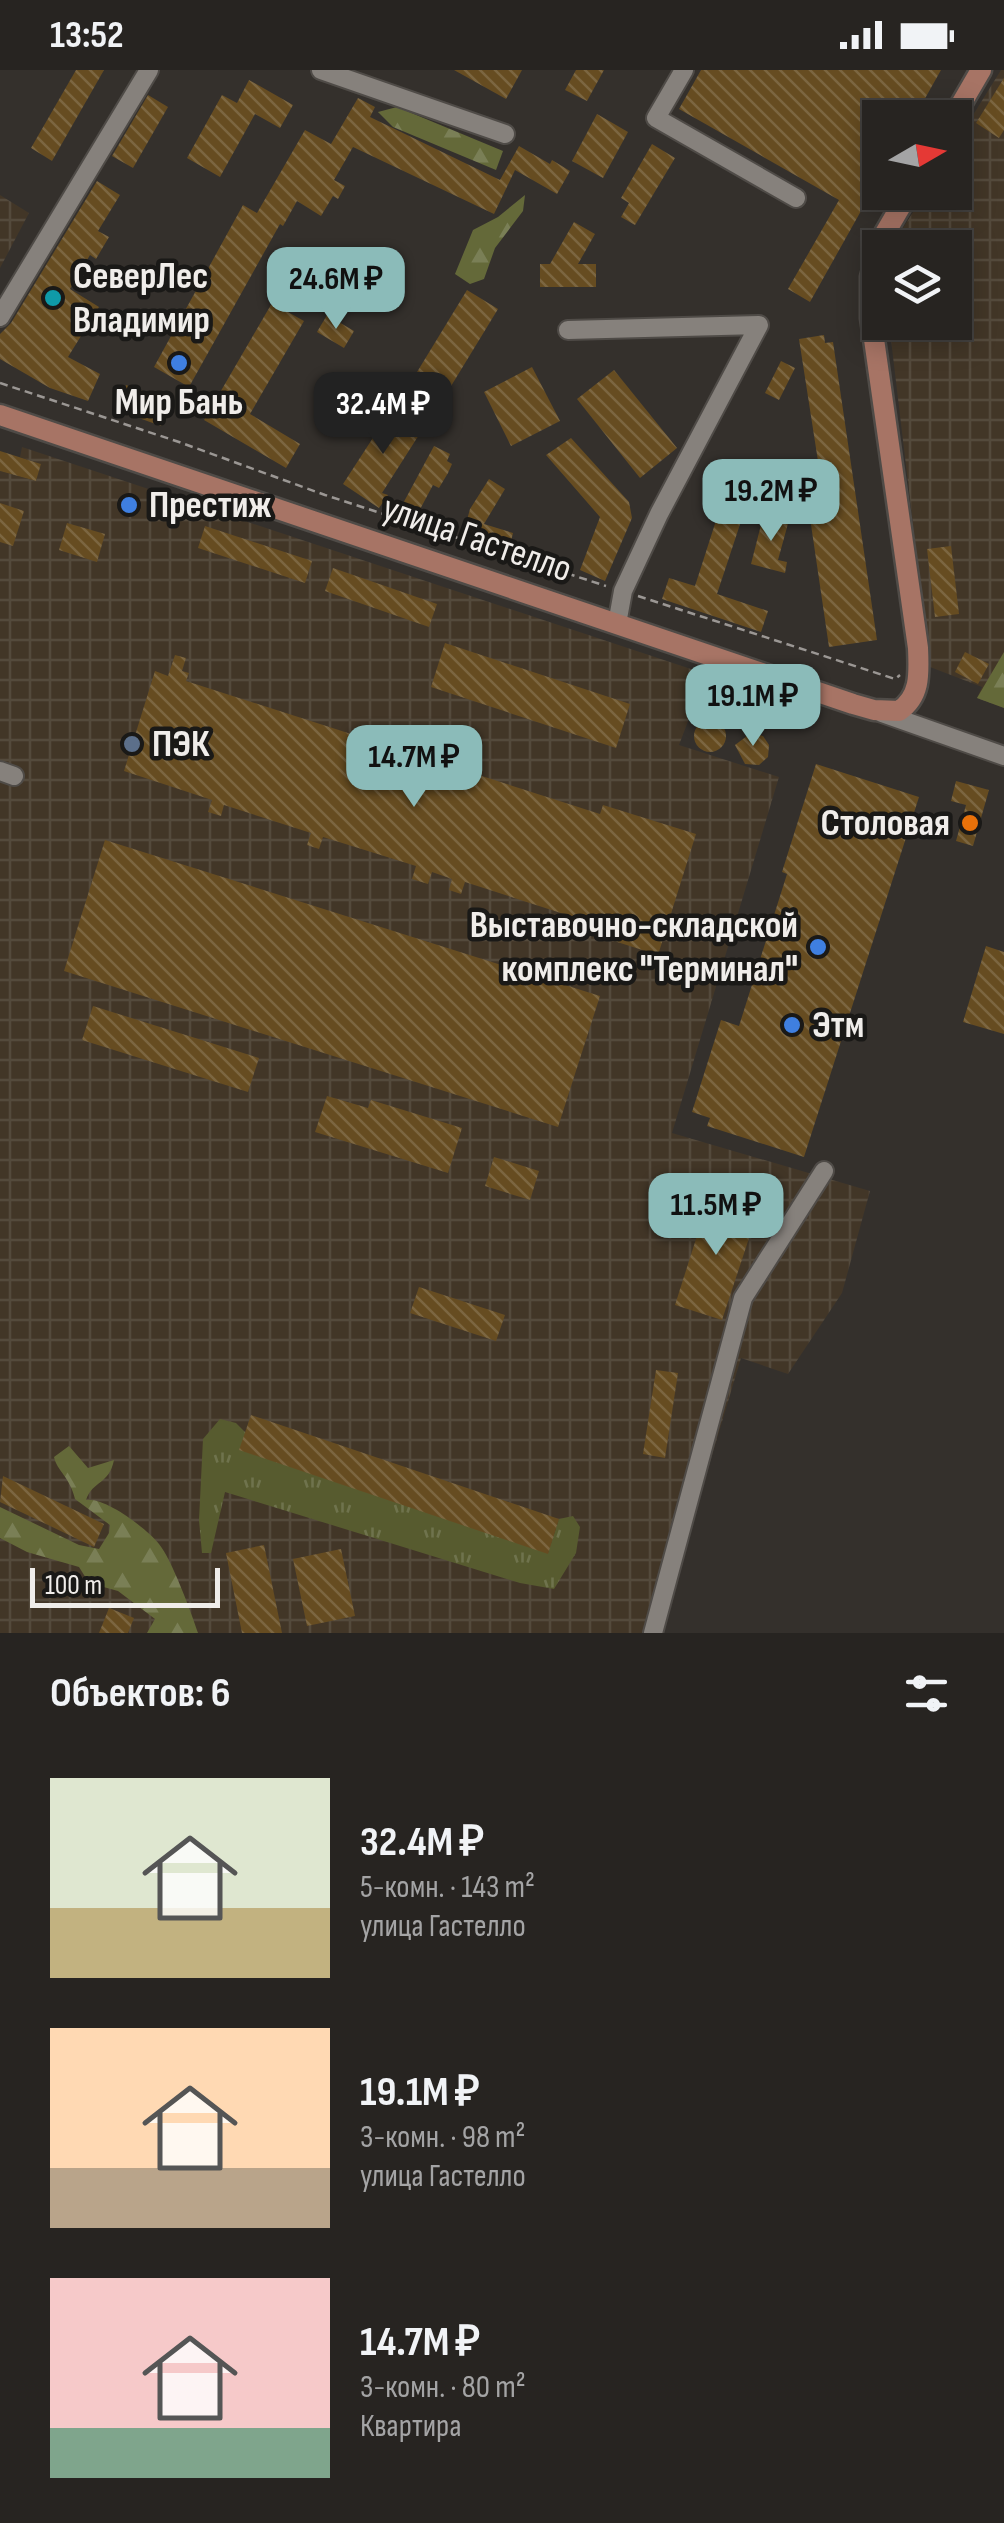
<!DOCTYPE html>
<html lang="ru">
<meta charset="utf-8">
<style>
body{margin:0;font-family:"Sofia Sans Condensed",sans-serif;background:#33302e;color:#f1f3f6;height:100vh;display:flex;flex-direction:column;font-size:38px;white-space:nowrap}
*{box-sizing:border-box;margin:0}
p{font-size:32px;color:#a4a4a5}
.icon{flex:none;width:55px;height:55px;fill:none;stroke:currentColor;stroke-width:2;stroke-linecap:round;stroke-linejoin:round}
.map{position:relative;height:1563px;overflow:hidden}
.panel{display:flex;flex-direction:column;background:#272421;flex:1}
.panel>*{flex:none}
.needle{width:65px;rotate:81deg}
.controls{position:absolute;left:862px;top:30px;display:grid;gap:20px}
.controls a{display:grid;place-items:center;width:110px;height:110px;border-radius:0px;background:#272421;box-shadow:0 5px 25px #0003,0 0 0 2px #43413f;font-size:50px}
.scale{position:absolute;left:30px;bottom:25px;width:190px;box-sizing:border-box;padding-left:10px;border:5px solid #f0edea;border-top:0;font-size:28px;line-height:35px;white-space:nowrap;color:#f0edea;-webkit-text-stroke:8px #1a1917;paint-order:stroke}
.price{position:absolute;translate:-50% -85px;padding:0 22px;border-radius:20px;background:#8bbbb9;color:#111;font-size:32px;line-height:65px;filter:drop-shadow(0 2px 5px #0008)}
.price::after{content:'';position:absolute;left:50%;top:60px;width:30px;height:22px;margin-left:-15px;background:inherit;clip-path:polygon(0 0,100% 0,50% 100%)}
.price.active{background:#222;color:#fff}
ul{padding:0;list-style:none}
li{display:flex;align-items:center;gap:30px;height:250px;padding:0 50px}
li span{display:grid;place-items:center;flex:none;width:280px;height:200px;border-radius:0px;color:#555}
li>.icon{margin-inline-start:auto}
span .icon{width:120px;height:120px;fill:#fffc;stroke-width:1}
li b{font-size:42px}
h2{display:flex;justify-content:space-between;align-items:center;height:120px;padding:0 50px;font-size:42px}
.status{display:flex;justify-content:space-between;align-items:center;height:70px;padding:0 50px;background:#272421;direction:ltr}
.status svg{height:28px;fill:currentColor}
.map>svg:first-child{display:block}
</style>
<div class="status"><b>13:52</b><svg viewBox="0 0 49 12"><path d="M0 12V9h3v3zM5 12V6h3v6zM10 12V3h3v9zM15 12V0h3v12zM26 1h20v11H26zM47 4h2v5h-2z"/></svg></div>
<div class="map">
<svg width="1004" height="1563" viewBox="0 0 1004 1563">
<defs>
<pattern id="industrial-grid" width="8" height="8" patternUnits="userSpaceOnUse" patternTransform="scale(2.5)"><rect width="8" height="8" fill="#423627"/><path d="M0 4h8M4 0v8" fill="none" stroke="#544a3c"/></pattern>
<pattern id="grass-tufts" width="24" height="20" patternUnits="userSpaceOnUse" patternTransform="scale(2.5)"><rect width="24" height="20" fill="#575b2f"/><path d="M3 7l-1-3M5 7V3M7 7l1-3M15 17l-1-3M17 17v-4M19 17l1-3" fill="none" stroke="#6f734d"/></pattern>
<pattern id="forest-firs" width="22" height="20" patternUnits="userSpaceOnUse" patternTransform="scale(2.5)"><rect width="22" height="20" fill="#646939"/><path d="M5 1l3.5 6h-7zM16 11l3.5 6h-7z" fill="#7a7f56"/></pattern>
<pattern id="building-back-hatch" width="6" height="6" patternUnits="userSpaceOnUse" patternTransform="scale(2.5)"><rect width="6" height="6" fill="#664c21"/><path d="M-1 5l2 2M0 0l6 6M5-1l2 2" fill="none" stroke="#7c6641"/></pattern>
</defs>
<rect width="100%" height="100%" fill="#34302c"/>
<g fill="url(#industrial-grid)">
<path d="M 1001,0 L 1004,0 L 1004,638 L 977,628 L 982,617 L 930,597 L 889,253 L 955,252 L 955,178 L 891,177 L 925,123 L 955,122 L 955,74 Z"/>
<path d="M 0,125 L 29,143 L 0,198 Z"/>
<path d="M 22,377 L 706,604 L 679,675 L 779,707 L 672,1063 L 870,1121 L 842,1223 L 788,1304 L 741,1288 L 659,1563 L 0,1563 L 0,401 L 36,411 L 41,394 L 20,387 Z"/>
</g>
<path fill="url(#grass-tufts)" d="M 220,1349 L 236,1353 L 245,1362 L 548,1483 L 559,1449 L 573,1446 L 580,1457 L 576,1483 L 554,1519 L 520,1513 L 225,1422 L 211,1483 L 202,1483 L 199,1450 L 203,1369 Z"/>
<g fill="url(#forest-firs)">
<path d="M 397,37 L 503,81 L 496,100 L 393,57 L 378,42 Z"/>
<path d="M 525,125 L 523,141 L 495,178 L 484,209 L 470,214 L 455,204 L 473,160 L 498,147 Z"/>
<path d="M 1004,582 L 1004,638 L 977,628 Z"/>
<path d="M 69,1376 L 88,1398 L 114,1390 C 109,1415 93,1410 86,1430 C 105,1427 146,1458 159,1474 C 172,1490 191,1542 198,1563 L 147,1563 L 155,1549 L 118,1521 L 89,1513 L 79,1497 L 27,1482 L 0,1468 L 0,1437 L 79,1475 L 99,1479 L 109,1463 L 110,1455 L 75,1429 C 70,1407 57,1401 54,1387 Z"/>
</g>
<g fill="url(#building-back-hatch)">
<path d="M 76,0 L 104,0 L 52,91 L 31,78 Z"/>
<path d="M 454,0 L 522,0 L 506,29 Z"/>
<path d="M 576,0 L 604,0 L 587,31 L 565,20 Z"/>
<path d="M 701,0 L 941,0 L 914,48 L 880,48 L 880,107 L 810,232 L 788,219 L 839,130 L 679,39 Z"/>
<path d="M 1004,8 L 1004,60 L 999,68 L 976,53 Z"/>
<path d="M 249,10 L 293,35 L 280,58 L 255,44 L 220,107 L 187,88 L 222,25 L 237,33 Z"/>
<path d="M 148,25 L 168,37 L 133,98 L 112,86 Z"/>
<path d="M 358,28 L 375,37 L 370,47 L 500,110 L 519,76 L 550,94 L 552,90 L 570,101 L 557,124 L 515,100 L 494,144 L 353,77 L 334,110 L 345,116 L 338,129 L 333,126 L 321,146 L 297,131 L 283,156 L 280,154 L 189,317 L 154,297 L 243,135 L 257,143 L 305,60 L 331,74 Z"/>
<path d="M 597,44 L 628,62 L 603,108 L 572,91 Z"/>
<path d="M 652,74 L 675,88 L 635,155 L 621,147 L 629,133 L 621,128 Z"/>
<path d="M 97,111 L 120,125 L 98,161 L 109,167 L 96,189 L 90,185 L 70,219 L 99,237 L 68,287 L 100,304 L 88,331 L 50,318 L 0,289 L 0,264 L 11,253 Z"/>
<path d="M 574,152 L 595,164 L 578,194 L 596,194 L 596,217 L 540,217 L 540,194 L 550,194 Z"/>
<path d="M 467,220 L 498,239 L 445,326 L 414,307 Z"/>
<path d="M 272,233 L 304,251 L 250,344 L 300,374 L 286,398 L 204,350 Z"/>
<path d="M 327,245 L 354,261 L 344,278 L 317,262 Z"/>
<path d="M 824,265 L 825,273 L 833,272 L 877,570 L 829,577 L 804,407 L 820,404 L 799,269 Z"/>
<path d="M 781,291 L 795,298 L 779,330 L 765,323 Z"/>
<path d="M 532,297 L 560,351 L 511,376 L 484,322 Z"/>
<path d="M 614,300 L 677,378 L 640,408 L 577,329 Z"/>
<path d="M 126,315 L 170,331 L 161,356 L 117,340 Z"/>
<path d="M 393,337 L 424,357 L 382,423 L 388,425 L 379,438 L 343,414 Z"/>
<path d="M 571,368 L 629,432 L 632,448 L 605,511 L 580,500 L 600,447 L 546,385 Z"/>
<path d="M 434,376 L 450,384 L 447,391 L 452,394 L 448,403 L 439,418 L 433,415 L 417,445 L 400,439 Z"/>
<path d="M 0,381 L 41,394 L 36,411 L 0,401 Z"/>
<path d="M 730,407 L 753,415 L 717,524 L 768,541 L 761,562 L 662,529 L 669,508 L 695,516 Z"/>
<path d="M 489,409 L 505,419 L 484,454 L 513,463 L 510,475 L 464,461 L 470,439 Z"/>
<path d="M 0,433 L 24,441 L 13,476 L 0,472 Z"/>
<path d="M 764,443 L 789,450 L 778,490 L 787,492 L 785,503 L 751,494 Z"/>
<path d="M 67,453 L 105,464 L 97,492 L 59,480 Z"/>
<path d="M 205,456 L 312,491 L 305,513 L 198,478 Z"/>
<path d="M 951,476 L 959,544 L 935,547 L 927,479 Z"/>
<path d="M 333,498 L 437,534 L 429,557 L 325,521 Z"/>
<path d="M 445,573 L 630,634 L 616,678 L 431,617 Z"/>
<path d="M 965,582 L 989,594 L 978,614 L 955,602 Z"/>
<path d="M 175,585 L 186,588 L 182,601 L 189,603 L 186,611 L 600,744 L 603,735 L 696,764 L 658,885 L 564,855 L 567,845 L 465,812 L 461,824 L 449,820 L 452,809 L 432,802 L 428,814 L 412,809 L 416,796 L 323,767 L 319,779 L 307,775 L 311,763 L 224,735 L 221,746 L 208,742 L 212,730 L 124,701 L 155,601 L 168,606 Z"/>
<circle cx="710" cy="666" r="16"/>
<path d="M 751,663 L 763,666 L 769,675 L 768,687 L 759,695 L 745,694 L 735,675 Z"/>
<path d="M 816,694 L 919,727 L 804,1087 L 707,1056 L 710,1048 L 692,1042 L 721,950 L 739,956 L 787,804 L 782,802 Z"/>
<path d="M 956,711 L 989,720 L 973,776 L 956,771 L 966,735 L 951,731 Z"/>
<path d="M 105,770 L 600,926 L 558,1057 L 64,901 Z"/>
<path d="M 986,876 L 1004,882 L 1004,964 L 963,952 Z"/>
<path d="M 93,936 L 259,988 L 248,1022 L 82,970 Z"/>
<path d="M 327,1026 L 368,1038 L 371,1030 L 462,1058 L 448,1103 L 315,1062 Z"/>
<path d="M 494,1087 L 539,1101 L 530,1130 L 485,1116 Z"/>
<path d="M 710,1125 L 758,1141 L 722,1250 L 675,1235 Z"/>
<path d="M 419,1217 L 505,1245 L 496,1271 L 410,1243 Z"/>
<path d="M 656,1300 L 678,1303 L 665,1388 L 643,1384 Z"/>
<path d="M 251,1345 L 559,1449 L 548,1484 L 239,1380 Z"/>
<path d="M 3,1406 L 104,1454 L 94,1477 L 0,1432 Z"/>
<path d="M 264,1475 L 282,1563 L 242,1563 L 226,1483 Z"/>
<path d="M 341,1479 L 355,1546 L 307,1556 L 293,1489 Z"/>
<path d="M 109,1538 L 134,1548 L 128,1563 L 99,1563 Z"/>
</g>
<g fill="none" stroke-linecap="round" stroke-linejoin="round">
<g stroke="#4f4b47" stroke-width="22">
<g id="minor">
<path d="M 321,0 L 505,64"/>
<path d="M 684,0 L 656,48 L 796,128"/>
<path d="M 0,247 L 149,0"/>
<path d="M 568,260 L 759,255 L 659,444 L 623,521 L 617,554"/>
<path d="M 882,643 L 1004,686"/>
<path d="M 0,701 L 14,706"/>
<path d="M 653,1563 L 743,1228 L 824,1101"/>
</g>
</g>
<g stroke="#4f4b47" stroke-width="25">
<g id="major">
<path d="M 953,48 L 981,0"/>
<path d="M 0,345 L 853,634 L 874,640 L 899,641 C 921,626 919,603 918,578 L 871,248 L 871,207 L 881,170 L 909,122"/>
</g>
</g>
<g stroke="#9b9794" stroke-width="2.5" stroke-dasharray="8 5" stroke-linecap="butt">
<path d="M 0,313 L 179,372 L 325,425 L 606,516"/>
<path d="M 638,526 L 895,609 L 900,605"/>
</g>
<use href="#minor" stroke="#86817c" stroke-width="18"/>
<use href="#major" stroke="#a77465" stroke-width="20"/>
</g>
<circle fill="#0f9aa8" stroke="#1a1917" stroke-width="4" cx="53" cy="228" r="10"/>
<g fill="#3f7fe0" stroke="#1a1917" stroke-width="4">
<circle cx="179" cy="293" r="10"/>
<circle cx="129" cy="435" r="10"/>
<circle cx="818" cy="877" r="10"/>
<circle cx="792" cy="955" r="10"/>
</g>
<circle fill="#5c6f8a" stroke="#1a1917" stroke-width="4" cx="132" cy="674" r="10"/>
<circle fill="#e8710a" stroke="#1a1917" stroke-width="4" cx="970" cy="753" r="10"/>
<g text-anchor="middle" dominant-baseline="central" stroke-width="9" stroke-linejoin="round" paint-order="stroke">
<g font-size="38" font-weight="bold" fill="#f0edea" stroke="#1a1917" text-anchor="start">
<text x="73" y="206">СеверЛес<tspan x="73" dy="44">Владимир</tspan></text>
<text x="179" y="332" text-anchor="middle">Мир Бань</text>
<text x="149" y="435">Престиж</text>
<text x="152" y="674">ПЭК</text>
<text x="950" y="753" text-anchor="end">Столовая</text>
<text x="798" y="855" text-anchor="end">Выставочно-складской<tspan x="798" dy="44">комплекс "Терминал"</tspan></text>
<text x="812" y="955">Этм</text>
</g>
<g font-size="38" fill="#f0edea" stroke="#1a1917">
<text transform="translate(477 469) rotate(19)">улица Гастелло</text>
</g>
</g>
</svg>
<div class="controls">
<a><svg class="needle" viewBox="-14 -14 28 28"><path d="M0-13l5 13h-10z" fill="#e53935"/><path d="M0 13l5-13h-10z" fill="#a4a4a5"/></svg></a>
<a><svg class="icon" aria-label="layers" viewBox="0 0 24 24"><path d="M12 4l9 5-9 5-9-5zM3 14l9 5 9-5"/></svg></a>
</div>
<div class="scale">100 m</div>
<b class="price" style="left:336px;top:262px">24.6M ₽</b>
<b class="price active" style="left:383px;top:387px">32.4M ₽</b>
<b class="price" style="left:771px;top:474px">19.2M ₽</b>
<b class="price" style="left:753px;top:679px">19.1M ₽</b>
<b class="price" style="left:414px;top:740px">14.7M ₽</b>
<b class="price" style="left:716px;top:1188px">11.5M ₽</b>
</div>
<section class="panel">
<h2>Объектов: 6<svg class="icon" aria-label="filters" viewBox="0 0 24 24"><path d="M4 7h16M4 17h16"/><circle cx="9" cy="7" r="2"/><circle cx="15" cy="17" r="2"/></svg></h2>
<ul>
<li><span style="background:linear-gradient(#dfe7d0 65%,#c2b280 0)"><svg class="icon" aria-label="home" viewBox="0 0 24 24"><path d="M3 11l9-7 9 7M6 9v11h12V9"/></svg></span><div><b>32.4M ₽</b><p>5-комн. · 143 m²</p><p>улица Гастелло</p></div></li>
<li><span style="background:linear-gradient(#ffd9b3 70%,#b9a48a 0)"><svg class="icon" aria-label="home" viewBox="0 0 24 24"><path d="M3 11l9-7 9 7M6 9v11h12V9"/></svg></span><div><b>19.1M ₽</b><p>3-комн. · 98 m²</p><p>улица Гастелло</p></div></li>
<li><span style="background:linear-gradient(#f6c9c9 75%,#7fa58c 0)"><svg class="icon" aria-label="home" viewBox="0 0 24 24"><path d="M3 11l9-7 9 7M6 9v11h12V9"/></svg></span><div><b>14.7M ₽</b><p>3-комн. · 80 m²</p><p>Квартира</p></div></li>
</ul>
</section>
